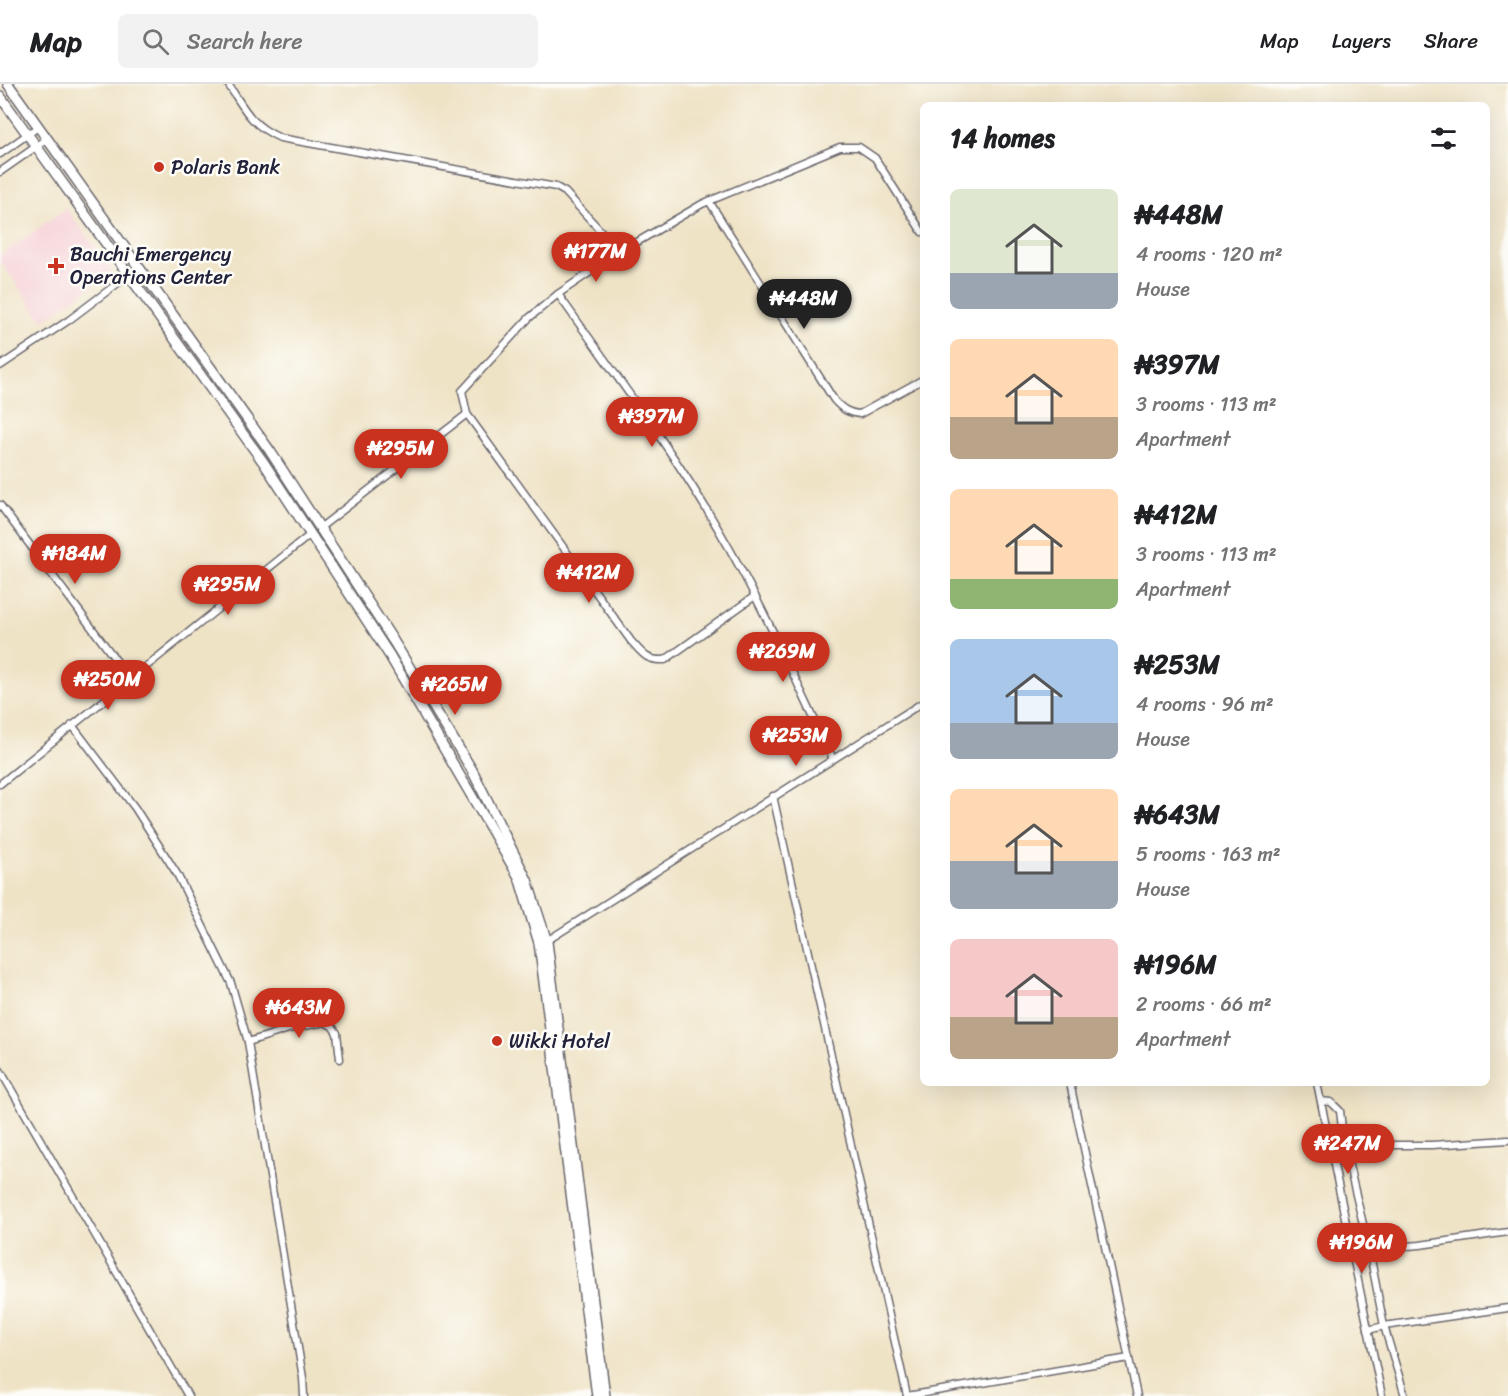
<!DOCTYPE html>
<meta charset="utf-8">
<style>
body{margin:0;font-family:Sriracha,sans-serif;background:#f2f2f2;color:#202124;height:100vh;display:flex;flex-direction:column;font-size:22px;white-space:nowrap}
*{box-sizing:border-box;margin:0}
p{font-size:20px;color:#757577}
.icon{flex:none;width:33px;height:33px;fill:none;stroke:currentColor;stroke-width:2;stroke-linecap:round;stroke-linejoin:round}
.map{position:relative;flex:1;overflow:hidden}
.panel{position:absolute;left:920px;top:18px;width:570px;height:984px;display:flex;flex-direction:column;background:#fff;border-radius:9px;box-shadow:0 6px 24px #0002}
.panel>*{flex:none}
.price{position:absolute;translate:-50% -51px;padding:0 14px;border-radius:21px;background:#c8321e;color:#fff;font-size:20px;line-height:39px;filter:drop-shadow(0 2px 3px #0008)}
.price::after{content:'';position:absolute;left:50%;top:36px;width:18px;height:14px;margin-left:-9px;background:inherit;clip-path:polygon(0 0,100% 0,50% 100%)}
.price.selected{background:#222;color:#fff}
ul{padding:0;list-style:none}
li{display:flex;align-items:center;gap:18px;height:150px;padding:0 30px}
li span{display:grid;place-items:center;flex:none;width:168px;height:120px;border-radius:9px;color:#555}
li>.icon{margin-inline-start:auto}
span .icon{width:72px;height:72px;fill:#fffc;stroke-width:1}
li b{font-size:26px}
h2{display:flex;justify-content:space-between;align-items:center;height:72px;padding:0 30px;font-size:26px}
header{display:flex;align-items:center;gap:36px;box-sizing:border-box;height:84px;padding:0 30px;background:#fff;border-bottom:2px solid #e0e0e0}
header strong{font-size:28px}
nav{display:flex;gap:33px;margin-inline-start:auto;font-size:21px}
.search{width:420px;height:54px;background:#f2f2f2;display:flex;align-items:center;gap:15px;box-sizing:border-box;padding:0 21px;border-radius:9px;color:#757577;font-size:22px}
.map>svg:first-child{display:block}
</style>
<header>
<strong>Map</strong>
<div class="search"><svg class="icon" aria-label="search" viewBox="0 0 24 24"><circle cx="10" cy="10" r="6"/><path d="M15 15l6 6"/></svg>Search here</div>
<nav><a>Map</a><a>Layers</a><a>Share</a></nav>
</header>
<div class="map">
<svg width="1508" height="1312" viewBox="0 0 1508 1312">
<rect width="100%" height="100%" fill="#fdfcf7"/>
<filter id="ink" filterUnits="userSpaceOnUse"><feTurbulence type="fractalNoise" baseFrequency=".0167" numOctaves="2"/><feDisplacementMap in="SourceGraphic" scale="12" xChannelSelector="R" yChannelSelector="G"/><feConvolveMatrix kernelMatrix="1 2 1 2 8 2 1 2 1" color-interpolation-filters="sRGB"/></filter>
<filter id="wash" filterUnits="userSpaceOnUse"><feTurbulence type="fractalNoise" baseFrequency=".008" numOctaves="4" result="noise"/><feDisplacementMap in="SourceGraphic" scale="24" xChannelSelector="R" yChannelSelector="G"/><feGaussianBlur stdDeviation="1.35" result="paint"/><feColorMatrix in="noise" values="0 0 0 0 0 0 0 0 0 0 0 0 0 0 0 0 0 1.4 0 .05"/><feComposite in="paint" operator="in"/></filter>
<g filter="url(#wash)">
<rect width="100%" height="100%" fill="#efe3c6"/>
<path fill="#f6cfd6" d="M 66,124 L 112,187 L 43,237 L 0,177 L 0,172 Z"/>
</g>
<g filter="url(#ink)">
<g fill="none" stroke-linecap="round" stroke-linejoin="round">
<g stroke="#6a666c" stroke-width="9">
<g id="street">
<path d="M 228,0 C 245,26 251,41 280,54 L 556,103 L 565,108 L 620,168"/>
<path d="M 0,70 L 38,43"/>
<path d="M 0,88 L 47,55"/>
<path d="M 709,117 L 834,316 C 842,325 848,329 860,330 L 922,296"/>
<path d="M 558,210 C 612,287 670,362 717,443 C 761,517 796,597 833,675"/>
<path d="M 0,282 L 69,236 L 138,184"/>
<path d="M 0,421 L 130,595"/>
<path d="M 321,443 L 467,330"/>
<path d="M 755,512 L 665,576 C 646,577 643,570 631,557 L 467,330 L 462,307 L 529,234 L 558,210 L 620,168 L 702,120 L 840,63 L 859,63 L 875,74 L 922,148"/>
<path d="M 72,641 L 135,724 L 177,790 L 231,899 L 248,958 L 303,1294 L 304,1312"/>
<path d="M 0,700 L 311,450"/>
<path d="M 773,712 L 907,1312"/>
<path d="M 545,858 L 922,619"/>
<path d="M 248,958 L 289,945 L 325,938 L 332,942 L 337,949 L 340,975"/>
<path d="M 0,986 L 188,1312"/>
<path d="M 1070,999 L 1137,1312"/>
<path d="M 1317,999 L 1382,1312"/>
<path d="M 1321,1017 L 1331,1018 L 1340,1027 L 1344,1061 L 1432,1061 L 1508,1056"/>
<path d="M 1344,1061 L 1369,1165 L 1384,1242 L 1405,1312"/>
<path d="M 1352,1169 L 1369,1165 L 1420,1161 L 1508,1148"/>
<path d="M 1368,1246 L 1384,1242 L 1508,1224"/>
<path d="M 907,1312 L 1129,1274"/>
</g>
</g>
<g stroke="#6a666c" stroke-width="12">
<g id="secondary">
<path d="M 8,0 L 270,367 L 394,558 L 472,686 L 527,796 L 547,858 L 605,1312"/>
<path d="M 0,12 L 264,379 L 390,572 L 519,793 L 539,859 L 597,1312"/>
</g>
</g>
<use href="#street" stroke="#fff" stroke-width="6"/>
<use href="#secondary" stroke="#fff" stroke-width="9"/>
</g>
</g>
<g fill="#c8321e" stroke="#fdfcf7" stroke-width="2">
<circle cx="159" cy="83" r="6"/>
<path d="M53 173h6v6h6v6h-6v6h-6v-6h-6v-6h6z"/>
<circle cx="497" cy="957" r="6"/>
</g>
<g text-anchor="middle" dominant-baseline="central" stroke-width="5" stroke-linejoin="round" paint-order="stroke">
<g font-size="20" fill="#22223b" stroke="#fdfcf7" text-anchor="start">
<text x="171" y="83">Polaris Bank</text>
<text x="70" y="170">Bauchi Emergency<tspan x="70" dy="23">Operations Center</tspan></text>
<text x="509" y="957">Wikki Hotel</text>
</g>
</g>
</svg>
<b class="price" style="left:596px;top:199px">₦177M</b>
<b class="price selected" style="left:804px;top:246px">₦448M</b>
<b class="price" style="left:652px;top:364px">₦397M</b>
<b class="price" style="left:401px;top:396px">₦295M</b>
<b class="price" style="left:75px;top:501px">₦184M</b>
<b class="price" style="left:589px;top:520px">₦412M</b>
<b class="price" style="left:228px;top:532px">₦295M</b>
<b class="price" style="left:783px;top:599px">₦269M</b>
<b class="price" style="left:108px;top:627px">₦250M</b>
<b class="price" style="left:455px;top:632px">₦265M</b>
<b class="price" style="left:796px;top:683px">₦253M</b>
<b class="price" style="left:299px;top:955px">₦643M</b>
<b class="price" style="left:1348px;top:1091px">₦247M</b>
<b class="price" style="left:1362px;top:1190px">₦196M</b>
<section class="panel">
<h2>14 homes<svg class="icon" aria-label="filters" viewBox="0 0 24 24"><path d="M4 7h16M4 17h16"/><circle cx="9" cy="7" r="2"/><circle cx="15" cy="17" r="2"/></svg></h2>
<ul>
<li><span style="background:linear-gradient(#dfe7d0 70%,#9aa5b1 0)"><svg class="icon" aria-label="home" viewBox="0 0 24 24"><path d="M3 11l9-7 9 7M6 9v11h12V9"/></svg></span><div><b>₦448M</b><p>4 rooms · 120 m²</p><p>House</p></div></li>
<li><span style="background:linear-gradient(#ffd9b3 65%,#b9a48a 0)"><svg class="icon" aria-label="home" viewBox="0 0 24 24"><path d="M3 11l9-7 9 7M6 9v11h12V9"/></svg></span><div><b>₦397M</b><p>3 rooms · 113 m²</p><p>Apartment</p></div></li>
<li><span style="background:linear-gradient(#ffd9b3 75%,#8fb573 0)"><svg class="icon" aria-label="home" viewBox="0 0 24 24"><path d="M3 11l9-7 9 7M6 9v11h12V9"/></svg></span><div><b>₦412M</b><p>3 rooms · 113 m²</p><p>Apartment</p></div></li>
<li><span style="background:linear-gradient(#a9c7e8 70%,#9aa5b1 0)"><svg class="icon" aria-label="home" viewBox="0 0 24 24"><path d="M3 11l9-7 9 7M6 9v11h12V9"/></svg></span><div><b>₦253M</b><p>4 rooms · 96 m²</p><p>House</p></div></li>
<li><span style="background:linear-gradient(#ffd9b3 60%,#9aa5b1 0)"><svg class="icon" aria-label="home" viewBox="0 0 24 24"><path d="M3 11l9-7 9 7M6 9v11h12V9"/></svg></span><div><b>₦643M</b><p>5 rooms · 163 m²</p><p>House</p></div></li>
<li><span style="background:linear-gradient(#f6c9c9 65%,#b9a48a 0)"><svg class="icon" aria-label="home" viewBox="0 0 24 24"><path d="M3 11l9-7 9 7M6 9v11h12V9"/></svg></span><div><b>₦196M</b><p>2 rooms · 66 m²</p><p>Apartment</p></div></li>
</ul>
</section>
</div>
